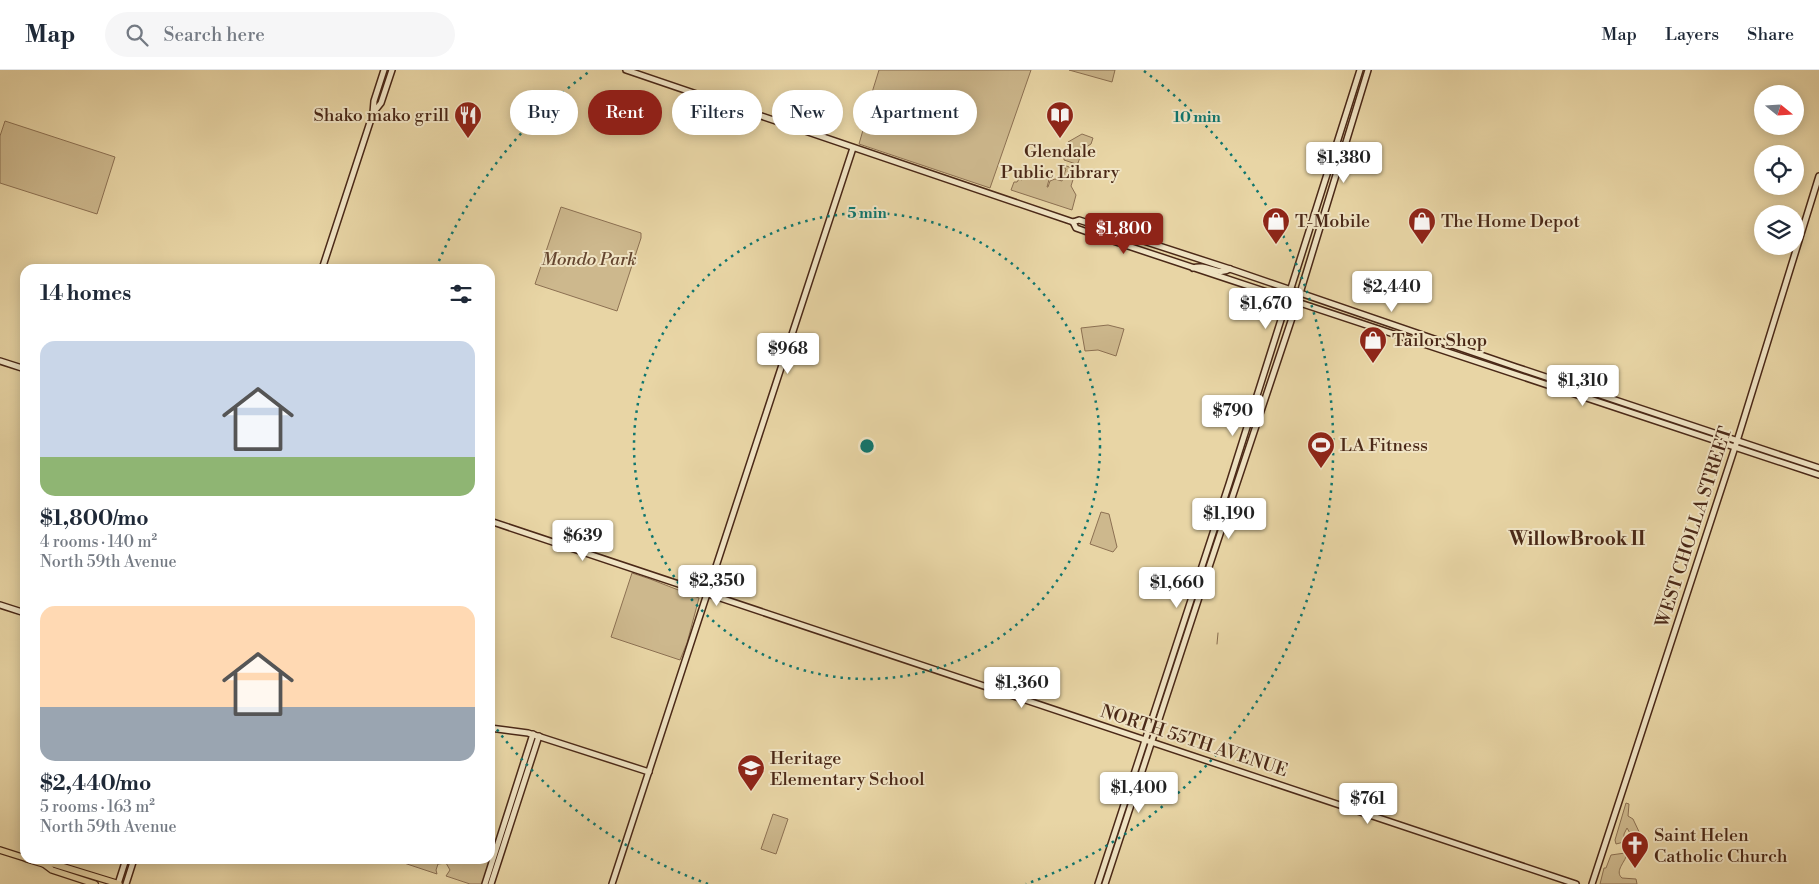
<!DOCTYPE html>
<meta charset="utf-8">
<style>
body{margin:0;font-family:"Libre Bodoni",serif;background:#f6f6f7;color:#1f2937;height:100vh;display:flex;flex-direction:column;font-size:19px;white-space:nowrap}
*{box-sizing:border-box;margin:0}
p{font-size:16px;color:#747a83}
.icon{flex:none;width:28px;height:28px;fill:none;stroke:currentColor;stroke-width:2;stroke-linecap:round;stroke-linejoin:round}
.map{position:relative;flex:1;overflow:hidden}
.panel{position:absolute;left:20px;top:194px;width:475px;height:600px;display:flex;flex-direction:column;background:#fff;border-radius:15px;box-shadow:0 2px 12px #0003}
.panel>*{flex:none}
.guide{position:absolute;left:510px;top:20px;width:475px;height:45px;display:flex;gap:10px}
.needle{width:32px;rotate:108deg}
.fabs{position:absolute;left:1754px;top:15px;display:grid;gap:10px}
.fabs a{display:grid;place-items:center;width:50px;height:50px;border-radius:50%;background:#fff;box-shadow:0 2px 12px #0003;font-size:25px}
.price{position:absolute;translate:-50% -42px;padding:0 11px;border-radius:5px;background:#fff;color:#222;font-size:16px;line-height:32px;filter:drop-shadow(0 1px 2px #0008)}
.price::after{content:'';position:absolute;left:50%;top:30px;width:15px;height:11px;margin-left:-8px;background:inherit;clip-path:polygon(0 0,100% 0,50% 100%)}
.price.active{background:#8f2418;color:#fff}
ul{padding:0;list-style:none}
li{display:grid;align-content:center;gap:10px;height:265px;padding:0 20px}
li span{display:grid;place-items:center;height:155px;border-radius:15px;color:#555}
li>.icon{margin-inline-start:auto}
span .icon{width:90px;height:90px;fill:#fffc;stroke-width:1}
li b{font-size:21px}
h2{display:flex;justify-content:space-between;align-items:center;height:60px;padding:0 20px;font-size:21px}
.chip{padding:0 18px;border-radius:22px;background:#fff;box-shadow:0 2px 12px #0003;font-size:18px;line-height:45px}
.chip.active{background:#8f2418;color:#fff}
header{display:flex;align-items:center;gap:30px;box-sizing:border-box;height:70px;padding:0 25px;background:#fff;border-bottom:1px solid #e0e1e3}
header strong{font-size:24px}
nav{display:flex;gap:28px;margin-inline-start:auto;font-size:18px}
.search{width:350px;height:45px;background:#f6f6f7;display:flex;align-items:center;gap:12px;box-sizing:border-box;padding:0 18px;border-radius:28px;color:#747a83;font-size:19px}
.map>svg:first-child{display:block}
</style>
<header>
<strong>Map</strong>
<div class="search"><svg class="icon" aria-label="search" viewBox="0 0 24 24"><circle cx="10" cy="10" r="6"/><path d="M15 15l6 6"/></svg>Search here</div>
<nav><a>Map</a><a>Layers</a><a>Share</a></nav>
</header>
<div class="map">
<svg width="1819" height="814" viewBox="0 0 1819 814">
<rect width="100%" height="100%" fill="#e8d5a5"/>
<filter id="stains"><feTurbulence type="fractalNoise" baseFrequency=".004" numOctaves="4"/><feColorMatrix values="0 0 0 0 .2 0 0 0 0 .09 0 0 0 0 .02 0 0 0 .5 -.17"/></filter>
<radialGradient id="worn" r=".72"><stop offset=".6" stop-color="#630" stop-opacity="0"/><stop offset="1" stop-color="#630" stop-opacity=".3"/></radialGradient>
<g fill="#cdb88d" stroke="#8c7052">
<path d="M 879,0 L 1031,0 L 990,118 L 859,74 L 865,53 L 865,45 Z"/>
<path d="M 1069,0 L 1115,0 L 1112,12 Z"/>
<path d="M 5,51 L 115,87 L 97,144 L 0,113 L 0,66 Z"/>
<path d="M 1082,64 L 1093,68 L 1091,74 L 1083,79 L 1078,93 L 1076,94 L 1064,90 L 1064,84 L 1068,82 L 1070,76 L 1067,75 L 1068,72 Z"/>
<path d="M 1062,94 L 1076,100 L 1071,116 L 1076,125 L 1072,140 L 1011,120 L 1014,112 L 1017,112 L 1019,109 L 1022,110 L 1023,107 L 1026,108 L 1027,104 L 1031,105 L 1032,102 L 1050,106 L 1047,117 L 1048,117 L 1050,111 L 1055,109 L 1062,111 L 1066,99 L 1063,97 Z"/>
<path d="M 561,137 L 641,163 L 641,168 L 617,241 L 535,214 Z"/>
<path d="M 1108,255 L 1124,259 L 1116,286 L 1098,280 L 1085,281 L 1081,258 Z"/>
<path d="M 1101,442 L 1109,444 L 1117,477 L 1113,482 L 1090,474 Z"/>
<path d="M 632,503 L 650,509 L 699,528 L 687,573 L 680,590 L 611,567 Z"/>
<path d="M 1626,733 L 1629,734 L 1628,746 L 1633,749 L 1642,768 L 1635,772 L 1627,758 L 1624,764 L 1624,772 L 1616,774 L 1615,770 Z"/>
<path d="M 773,744 L 788,749 L 776,784 L 761,779 Z"/>
<path d="M 1625,783 L 1626,787 C 1623,794 1615,802 1622,808 L 1636,809 L 1637,814 L 1600,814 L 1604,798 L 1606,798 L 1611,785 Z"/>
<path d="M 490,784 L 492,784 L 483,814 L 470,814 L 446,806 L 450,800 L 446,793 L 438,794 L 436,800 L 437,804 L 401,792 L 402,789 L 490,789 Z"/>
</g>
<g fill="none" stroke-linecap="round" stroke-linejoin="round">
<path stroke="#886c4f" stroke-width="1" d="M 1217,574 L 1218,563"/>
<g stroke="#4a2817" stroke-width="8">
<g id="secondary">
<path d="M 626,0 L 1073,152 L 1079,150 L 1230,199 L 1516,297 L 1819,398"/>
<path d="M 373,43 L 374,31 L 384,0"/>
<path d="M 1073,152 L 1076,158 L 1113,171 L 1819,405"/>
<path d="M 1193,198 C 1206,193 1218,207 1230,199"/>
<path d="M 322,199 L 373,43 L 381,33 L 392,0"/>
<path d="M 0,291 L 25,299"/>
<path d="M 490,451 L 1576,814"/>
<path d="M 0,535 L 25,543"/>
<path d="M 490,658 L 528,663 L 649,702"/>
<path d="M 118,814 L 126,789"/>
<path d="M 126,814 L 134,789"/>
<path d="M 485,814 L 533,664"/>
<path d="M 491,814 L 539,666"/>
<path d="M 612,814 L 853,78"/>
<path d="M 1098,814 L 1229,414 L 1360,0"/>
<path d="M 1105,814 L 1208,500 L 1297,233 L 1368,0"/>
<path d="M 1592,814 L 1737,371 L 1819,106"/>
</g>
</g>
<g stroke="#4a2817" stroke-width="8">
<g id="primary">
<path d="M 0,780 L 25,788"/>
<path d="M 27,789 L 44,794 L 54,794 L 119,814"/>
<path d="M 44,794 L 52,800 L 95,814"/>
</g>
</g>
<use href="#secondary" stroke="#f0e4c4" stroke-width="5"/>
<use href="#primary" stroke="#e8d5a5" stroke-width="5.5"/>
</g>
<g fill="none" stroke="#0f766e" stroke-width="2.5" stroke-dasharray="2.5 5">
<circle cx="867" cy="376" r="233"/>
<path d="M708 814A466 466 0 0 1 492 653M436 198A466 466 0 0 1 590 1M1144 1A466 466 0 0 1 1026 814"/>
</g>
<defs>
<g id="restaurant-pin" transform="scale(1.4375)"><path d="M0 17L-7.5 6A9.5 9.5 0 1 1 7.5 6Z" fill="#8f2418" stroke="#f0e4c4"/><path d="M-5-6h1v4h1v-4h1v4h1v-4h1v5L-1.5 .5V6h-2V.5L-5-1ZM5-6V6H3V1.5H1.5Q1.5-4 5-6Z" fill="#fff"/></g>
<g id="library-pin" transform="scale(1.4375)"><path d="M0 17L-7.5 6A9.5 9.5 0 1 1 7.5 6Z" fill="#8f2418" stroke="#f0e4c4"/><path d="M-6-4Q-3-5.5-.7-3.5V5Q-3 3-6 4ZM6-4Q3-5.5 .7-3.5V5Q3 3 6 4Z" fill="#fff"/></g>
<g id="shop-pin" transform="scale(1.4375)"><path d="M0 17L-7.5 6A9.5 9.5 0 1 1 7.5 6Z" fill="#8f2418" stroke="#f0e4c4"/><path d="M-5-2.5h2.3a2.7 3.5 0 0 1 5.4 0H5L5.5 6h-11ZM-1.5-2.5h3a1.5 2.3 0 0 0-3 0Z" fill="#fff"/></g>
<g id="stadium-pin" transform="scale(1.4375)"><path d="M0 17L-7.5 6A9.5 9.5 0 1 1 7.5 6Z" fill="#8f2418" stroke="#f0e4c4"/><path d="M0-5a6.5 5 0 1 0 0 10a6.5 5 0 1 0 0-10ZM-3.5-1.8h7v3.6h-7Z" fill="#fff"/></g>
<g id="school-pin" transform="scale(1.4375)"><path d="M0 17L-7.5 6A9.5 9.5 0 1 1 7.5 6Z" fill="#8f2418" stroke="#f0e4c4"/><path d="M0-5L7-2L0 1L-7-2ZM-4 1L0 2.5L4 1V4Q0 6-4 4Z" fill="#fff"/></g>
<g id="church-pin" transform="scale(1.4375)"><path d="M0 17L-7.5 6A9.5 9.5 0 1 1 7.5 6Z" fill="#8f2418" stroke="#f0e4c4"/><path d="M-1.2-6h2.4v3.5h3.3v2.4h-3.3V6h-2.4V-.1h-3.3v-2.4h3.3Z" fill="#fff"/></g>
</defs>
<g fill-rule="evenodd">
<use href="#restaurant-pin" x="468" y="45"/>
<use href="#library-pin" x="1060" y="45"/>
<use href="#shop-pin" x="1276" y="151"/>
<use href="#shop-pin" x="1422" y="151"/>
<use href="#shop-pin" x="1373" y="270"/>
<use href="#stadium-pin" x="1321" y="375"/>
<use href="#school-pin" x="751" y="698"/>
<use href="#church-pin" x="1635" y="775"/>
</g>
<g text-anchor="middle" dominant-baseline="central" stroke-width="4" stroke-linejoin="round" paint-order="stroke">
<g font-size="18" fill="#4a2817" stroke="#f0e4c4" text-anchor="start">
<text x="449" y="45" text-anchor="end">Shako mako grill</text>
<text x="1060" y="81" text-anchor="middle">Glendale<tspan x="1060" dy="21">Public Library</tspan></text>
<text x="1295" y="151">T-Mobile</text>
<text x="1441" y="151">The Home Depot</text>
<text x="1392" y="270">Tailor Shop</text>
<text x="1340" y="375">LA Fitness</text>
<text x="770" y="688">Heritage<tspan x="770" dy="21">Elementary School</tspan></text>
<text x="1654" y="765">Saint Helen<tspan x="1654" dy="21">Catholic Church</tspan></text>
</g>
<g font-size="18" font-style="italic" fill="#64452f" stroke="#f0e4c4">
<text x="589" y="189">Mondo Park</text>
</g>
<g font-size="18" fill="#4a2817" stroke="#f0e4c4">
<text transform="translate(1694 457) rotate(-72)">WEST CHOLLA STREET</text>
<text transform="translate(1194 671) rotate(18)">NORTH 55TH AVENUE</text>
</g>
<g font-size="19" font-weight="bold" fill="#4a2817" stroke="#f0e4c4">
<text x="1577" y="469">WillowBrook II</text>
</g>
</g>
<circle cx="867" cy="376" r="8" fill="#0f766e" stroke="#f0e4c4" stroke-width="2.5"/>
<g font-size="15" text-anchor="middle" font-weight="bold" fill="#0f766e" stroke="#f0e4c4" stroke-width="4" stroke-linejoin="round" paint-order="stroke">
<text x="1197" y="52">10 min</text>
<text x="867" y="148">5 min</text>
</g>
<rect width="100%" height="100%" filter="url(#stains)"/>
<rect width="100%" height="100%" fill="url(#worn)"/>
</svg>
<div class="fabs">
<a><svg class="needle" viewBox="-14 -14 28 28"><path d="M0-13l5 13h-10z" fill="#e53935"/><path d="M0 13l5-13h-10z" fill="#747a83"/></svg></a>
<a><svg class="icon" aria-label="locate" viewBox="0 0 24 24"><circle cx="12" cy="12" r="6"/><path d="M12 2v4M12 18v4M2 12h4M18 12h4"/></svg></a>
<a><svg class="icon" aria-label="layers" viewBox="0 0 24 24"><path d="M12 4l9 5-9 5-9-5zM3 14l9 5 9-5"/></svg></a>
</div>
<b class="price" style="left:1344px;top:114px">$1,380</b>
<b class="price active" style="left:1124px;top:185px">$1,800</b>
<b class="price" style="left:1392px;top:243px">$2,440</b>
<b class="price" style="left:1266px;top:260px">$1,670</b>
<b class="price" style="left:788px;top:305px">$968</b>
<b class="price" style="left:1583px;top:337px">$1,310</b>
<b class="price" style="left:1233px;top:367px">$790</b>
<b class="price" style="left:1229px;top:470px">$1,190</b>
<b class="price" style="left:583px;top:492px">$639</b>
<b class="price" style="left:717px;top:537px">$2,350</b>
<b class="price" style="left:1177px;top:539px">$1,660</b>
<b class="price" style="left:1022px;top:639px">$1,360</b>
<b class="price" style="left:1139px;top:744px">$1,400</b>
<b class="price" style="left:1368px;top:755px">$761</b>
<div class="guide">
<a class="chip">Buy</a>
<a class="chip active">Rent</a>
<a class="chip">Filters</a>
<a class="chip">New</a>
<a class="chip">Apartment</a>
</div>
<section class="panel">
<h2>14 homes<svg class="icon" aria-label="filters" viewBox="0 0 24 24"><path d="M4 7h16M4 17h16"/><circle cx="9" cy="7" r="2"/><circle cx="15" cy="17" r="2"/></svg></h2>
<ul>
<li><span style="background:linear-gradient(#c9d6e8 75%,#8fb573 0)"><svg class="icon" aria-label="home" viewBox="0 0 24 24"><path d="M3 11l9-7 9 7M6 9v11h12V9"/></svg></span><div><b>$1,800/mo</b><p>4 rooms · 140 m²</p><p>North 59th Avenue</p></div></li>
<li><span style="background:linear-gradient(#ffd9b3 65%,#9aa5b1 0)"><svg class="icon" aria-label="home" viewBox="0 0 24 24"><path d="M3 11l9-7 9 7M6 9v11h12V9"/></svg></span><div><b>$2,440/mo</b><p>5 rooms · 163 m²</p><p>North 59th Avenue</p></div></li>
</ul>
</section>
</div>
